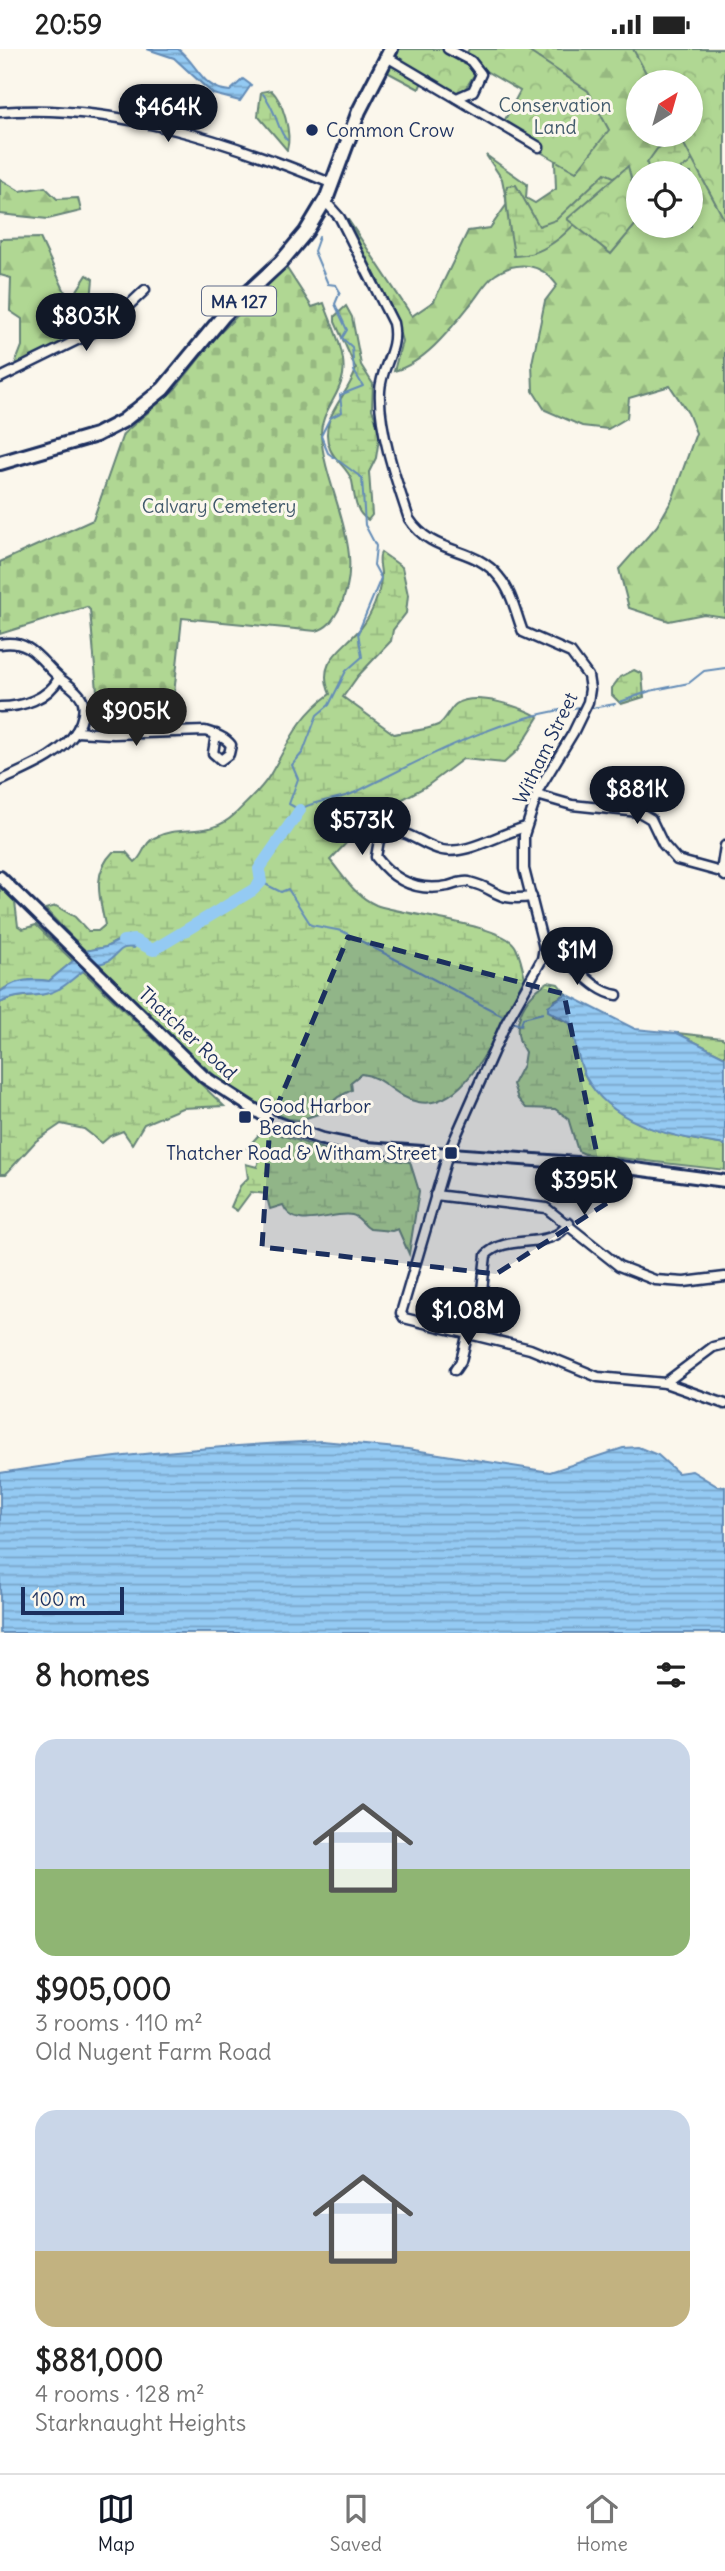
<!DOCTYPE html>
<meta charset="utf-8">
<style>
body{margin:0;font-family:Delius,sans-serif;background:#f6f6f6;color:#222;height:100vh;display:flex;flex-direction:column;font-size:26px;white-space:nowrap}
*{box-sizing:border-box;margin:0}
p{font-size:23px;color:#767676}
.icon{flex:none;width:38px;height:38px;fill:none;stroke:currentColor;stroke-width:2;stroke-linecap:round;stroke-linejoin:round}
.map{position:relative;height:1584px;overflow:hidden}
.details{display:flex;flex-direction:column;background:#fff;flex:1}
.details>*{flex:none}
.needle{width:46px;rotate:37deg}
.buttons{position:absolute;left:626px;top:21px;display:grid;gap:14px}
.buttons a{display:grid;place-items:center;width:77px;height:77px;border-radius:50%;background:#fff;box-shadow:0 4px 10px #0003;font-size:35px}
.scale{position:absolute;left:21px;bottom:18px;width:103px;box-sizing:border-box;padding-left:7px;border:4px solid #1b2f5e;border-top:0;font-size:19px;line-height:24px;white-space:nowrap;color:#1b2f5e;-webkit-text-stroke:5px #fbf7ec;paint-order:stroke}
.price{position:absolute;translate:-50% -60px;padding:0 16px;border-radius:24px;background:#111827;color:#fff;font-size:23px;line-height:46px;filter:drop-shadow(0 2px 4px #0008)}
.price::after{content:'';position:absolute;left:50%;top:42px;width:21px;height:16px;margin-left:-10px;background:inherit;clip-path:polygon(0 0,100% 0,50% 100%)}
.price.active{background:#222;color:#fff}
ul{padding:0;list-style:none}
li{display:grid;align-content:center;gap:14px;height:371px;padding:0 35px}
li span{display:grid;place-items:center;height:217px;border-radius:21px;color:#555}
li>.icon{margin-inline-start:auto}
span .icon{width:126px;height:126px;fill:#fffc;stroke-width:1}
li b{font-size:30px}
h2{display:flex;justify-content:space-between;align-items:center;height:84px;padding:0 35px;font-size:30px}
.status{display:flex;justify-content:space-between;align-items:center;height:49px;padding:0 35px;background:#fff;direction:ltr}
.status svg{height:19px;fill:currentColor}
.tab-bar{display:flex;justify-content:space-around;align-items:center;height:98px;border-top:2px solid #e0e0e0;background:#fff;font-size:19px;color:#767676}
.tab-bar a{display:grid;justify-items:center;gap:4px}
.tab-bar .active{color:#111827}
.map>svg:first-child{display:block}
</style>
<div class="status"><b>20:59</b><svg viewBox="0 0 49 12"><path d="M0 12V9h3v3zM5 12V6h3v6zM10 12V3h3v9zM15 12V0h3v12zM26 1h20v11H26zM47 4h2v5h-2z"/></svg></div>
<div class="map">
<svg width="725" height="1584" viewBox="0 0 725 1584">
<defs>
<pattern id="forest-firs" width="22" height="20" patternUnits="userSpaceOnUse" patternTransform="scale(1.75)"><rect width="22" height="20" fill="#b0d793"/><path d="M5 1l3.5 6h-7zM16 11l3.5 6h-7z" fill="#97b981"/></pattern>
<pattern id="wetland-marsh" width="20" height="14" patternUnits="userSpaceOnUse" patternTransform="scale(1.75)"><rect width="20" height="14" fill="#b0d793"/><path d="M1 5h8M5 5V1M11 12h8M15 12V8" fill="none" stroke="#97b981"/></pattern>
<pattern id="cemetery-stones" width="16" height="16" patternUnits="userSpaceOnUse" patternTransform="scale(1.75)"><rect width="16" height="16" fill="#b0d793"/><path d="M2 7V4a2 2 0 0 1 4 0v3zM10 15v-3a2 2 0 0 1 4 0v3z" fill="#97b981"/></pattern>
<pattern id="park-crowns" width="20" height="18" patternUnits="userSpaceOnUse" patternTransform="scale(1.75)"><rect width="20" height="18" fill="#b0d793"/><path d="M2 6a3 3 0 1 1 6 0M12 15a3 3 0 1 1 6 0" fill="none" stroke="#97b981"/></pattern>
<pattern id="water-rules" width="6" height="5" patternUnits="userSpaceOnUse" patternTransform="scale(1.75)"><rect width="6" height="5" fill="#94caf3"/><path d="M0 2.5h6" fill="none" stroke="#78a4c8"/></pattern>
</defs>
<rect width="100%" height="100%" fill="#fbf7ec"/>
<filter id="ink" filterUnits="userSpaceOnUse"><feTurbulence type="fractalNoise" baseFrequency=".0143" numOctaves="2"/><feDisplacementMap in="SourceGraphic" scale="14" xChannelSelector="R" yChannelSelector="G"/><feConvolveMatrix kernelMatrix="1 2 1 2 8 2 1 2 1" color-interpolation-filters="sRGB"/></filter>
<g filter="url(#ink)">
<g fill="url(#forest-firs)" stroke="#668378" stroke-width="2" fill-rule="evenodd">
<path d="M 519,0 L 725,0 L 725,568 L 704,565 L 669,572 L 629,559 L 619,520 L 657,477 L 672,451 L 696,384 L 688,364 L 670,337 L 629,349 L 627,369 L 608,380 L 582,377 L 545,361 L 533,342 L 532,314 L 545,252 L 557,236 C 542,215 518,210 495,226 C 487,231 480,243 474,251 C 453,277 426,314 394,322 L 402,292 L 393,262 L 347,169 L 412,267 L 434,252 L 468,182 L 490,179 L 507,155 L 502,130 L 486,106 L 527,135 L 526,149 L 535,154 L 556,140 L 554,88 ZM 639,33 L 691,33 L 691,86 L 639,86 ZM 639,124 L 691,124 L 691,177 L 639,177 Z"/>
<path d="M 0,130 L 20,142 L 45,138 L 57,150 L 78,149 L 81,162 L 48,170 L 0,165 Z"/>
<path d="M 40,189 L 66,245 L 76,243 L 87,226 L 93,230 L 91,251 L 100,276 L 14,318 L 22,297 L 22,270 L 10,262 L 11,229 L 0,226 L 0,190 Z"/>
</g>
<g fill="url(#wetland-marsh)" stroke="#668378" stroke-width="2">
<path d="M 271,41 C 283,52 292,84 287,101 L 258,67 L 261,43 Z"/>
<path d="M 678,86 L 691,86 L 693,110 C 682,124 666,124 649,124 L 647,114 L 657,100 Z"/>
<path d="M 605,124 L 616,129 C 589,157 557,208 514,207 C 512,190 503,150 507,137 L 516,136 L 539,177 L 556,171 Z"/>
<path d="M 346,257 L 352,268 L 361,316 L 373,335 L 372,360 L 380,383 L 376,409 L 369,423 L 372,466 L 368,471 C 354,463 355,446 352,432 C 348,419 335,412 330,400 C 317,368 349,347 356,320 L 335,273 L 335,267 Z"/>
<path d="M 381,503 L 402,518 L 408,546 L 406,564 L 393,581 L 391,592 L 358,627 L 343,648 L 394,685 C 406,682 426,682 438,676 C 446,672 449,660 456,655 C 476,642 521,658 539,668 L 518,701 L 504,714 L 463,710 L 427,737 L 373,766 L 330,811 C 345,829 354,846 376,856 C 402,866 502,875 515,897 C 520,905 522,918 525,928 C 503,966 471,1063 418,1053 C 396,1049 383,1027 361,1025 L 351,1033 L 352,1041 L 338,1048 L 321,1064 L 300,1071 L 288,1070 L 239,1047 L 173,991 L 101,921 L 97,915 C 112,911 123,901 127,887 L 106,898 L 85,902 L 45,860 L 56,857 L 75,868 L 88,882 L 98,882 L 105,876 C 100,850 91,825 113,803 L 126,803 L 135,813 C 144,806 143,795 154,789 C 181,774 208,791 235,765 C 246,754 262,740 270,726 C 290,692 297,669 330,645 C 316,612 341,602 361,579 C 371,567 380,545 381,529 C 382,519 377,513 381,503 Z"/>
<path d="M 634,621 L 642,625 L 644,648 L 621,655 L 612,646 L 612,639 L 620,628 Z"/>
<path d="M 0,838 L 15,853 L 18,877 L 23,880 L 36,876 L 73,912 L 49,932 C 33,930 13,932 0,943 Z"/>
<path d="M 83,922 L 224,1057 L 182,1059 L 144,1075 L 132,1095 L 123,1082 L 110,1087 L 102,1094 L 84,1080 L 61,1075 L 36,1092 L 6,1125 L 0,1125 L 0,954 C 16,945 27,948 44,945 C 60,942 69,930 83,922 Z"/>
<path d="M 548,933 L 558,935 L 566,945 L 555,951 L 553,967 L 570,974 C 576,994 578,1017 590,1035 C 620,1079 677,1088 725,1096 L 725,1121 L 585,1105 L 578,1102 L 568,1069 L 555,1060 L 526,1059 L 518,1050 L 513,1035 L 523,1016 L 525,1003 C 508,977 523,948 548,933 Z"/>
<path d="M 677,984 L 722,989 L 725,991 L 725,1008 Z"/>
<path d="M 264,1080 L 332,1103 L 410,1113 L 419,1142 L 409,1205 L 398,1180 L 392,1182 L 370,1180 C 362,1176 361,1168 352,1166 C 332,1162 294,1184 283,1156 L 270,1160 L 266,1145 L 251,1143 L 237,1162 L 231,1158 L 240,1137 L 248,1129 L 246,1115 L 257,1118 L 259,1111 L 247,1099 Z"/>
</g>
<path fill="url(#cemetery-stones)" stroke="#668378" stroke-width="2" d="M 286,218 L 312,258 L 324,254 C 331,275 347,304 343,326 C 340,347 320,364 321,386 C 325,445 370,504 338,562 C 332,572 328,579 316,582 L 182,569 L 173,655 L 167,663 L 92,676 L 97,642 L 90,561 L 87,558 L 0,585 L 0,513 L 93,471 L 123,385 L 175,340 L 218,286 Z"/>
<g fill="url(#park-crowns)" stroke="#668378" stroke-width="2">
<path d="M 399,0 L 452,0 L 465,7 L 469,0 L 525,0 L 588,42 L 609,81 L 576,123 L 500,80 L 520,42 L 479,18 L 457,53 L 422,33 L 419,40 L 387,23 Z"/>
<path d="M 633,0 L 725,0 L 725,172 L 679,86 L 691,86 L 691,33 L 651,33 Z"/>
<path d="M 628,117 L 635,145 L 637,174 L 611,205 L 567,170 Z"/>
</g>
<g fill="url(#water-rules)" stroke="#648cb7" stroke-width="2">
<path d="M 147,0 L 178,0 C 198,15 201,40 230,42 L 243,30 L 251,36 L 240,52 L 213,45 L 174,9 Z"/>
<path d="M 128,887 L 139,893 L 134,899 C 120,897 121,902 111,910 C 106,915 97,914 91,917 C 79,923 70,934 59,940 C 40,951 21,942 0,954 L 0,943 C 14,931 31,929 49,932 L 85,902 L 106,898 Z"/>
<path d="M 566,945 L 635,980 L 677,984 L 725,1008 L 725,1096 C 677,1088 619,1079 590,1035 C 578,1017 576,994 570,974 L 548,962 L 548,957 Z"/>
<path d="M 322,1392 L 408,1400 L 550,1423 L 623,1399 L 638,1398 L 658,1406 L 678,1424 L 692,1422 L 717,1437 L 725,1438 L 725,1584 L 0,1584 L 0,1424 C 107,1406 214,1397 322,1392 Z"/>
</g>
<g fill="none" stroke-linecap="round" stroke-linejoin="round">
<g stroke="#648cb7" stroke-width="2">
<path d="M 263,45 C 277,61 277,82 287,91"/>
<path d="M 319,188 L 314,202 L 328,235 L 336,236 L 340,243 L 335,255 L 347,281 L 342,289 L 352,298 L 354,322 L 363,337 L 340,346 L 342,363 L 330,369 L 321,387 L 328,404 L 362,429 L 365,476 L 376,497 L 374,516 L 381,529 L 358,584 L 362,608 L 346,622 L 329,656 L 317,666 L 303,703 L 292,716 L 298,730 L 289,755 L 300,761 C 315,750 338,752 356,743 C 429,707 497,668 580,658"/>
<path d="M 620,653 L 650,642 L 689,634 L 704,622 L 725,619"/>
<path d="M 592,659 L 615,655"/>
<path d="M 261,833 L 281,843 L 288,840 L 311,876 L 342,882 L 503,967"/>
<path d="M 511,973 L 521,976 L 523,969 L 543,964"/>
</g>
<path stroke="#94caf3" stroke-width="12" d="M 123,892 L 134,891 L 153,901 L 253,841 L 261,833 L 259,820 L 300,761"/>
<g stroke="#1b2f5e" stroke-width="13">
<g id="street">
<path d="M 448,0 L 471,12 L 481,25 L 473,42 L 457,49"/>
<path d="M 387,8 L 539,98"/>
<path d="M 0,63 C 114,54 228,92 333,135"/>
<path d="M 325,152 L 340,169 L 393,274 C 399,302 381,316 380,342 C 378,380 397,434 409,470 C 433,507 474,496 499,528 C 512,543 516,565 523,583 L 571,604 L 588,627 L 590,640 L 588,653 L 573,684 L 539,740 L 524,786 L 524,820 L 544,899 L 542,910 L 506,974 L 448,1105 L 401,1264 L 404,1269 L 530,1300 L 598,1328 L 665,1334 L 725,1355"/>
<path d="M 0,329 L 108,276 L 145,241"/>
<path d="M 0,595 C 32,589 41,614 62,631 C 69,636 78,642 82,650 C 86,659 82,673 77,681 C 62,707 25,720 0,732"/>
<path d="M 0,658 C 22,658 48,650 59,629"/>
<path d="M 76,683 L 113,685 L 205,682 C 215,685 225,688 231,696 L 229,705 L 221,711 L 213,704 L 216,685"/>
<path d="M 537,746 L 572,756 L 639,763 L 651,770 L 663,795 L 677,811 L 721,823 L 725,827"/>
<path d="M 526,778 C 499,785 467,806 442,801 C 423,797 410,782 391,782 L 379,791 L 376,808 C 394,832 418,843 448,837 C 455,835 462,832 469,833 C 499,840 494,853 532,848"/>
<path d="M 725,797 L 721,823 L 725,823"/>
<path d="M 544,899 C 573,906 588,942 617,946"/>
<path d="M 435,1146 L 546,1159 L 619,1217 L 655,1231 L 684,1233 L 725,1228"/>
<path d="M 477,1285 L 486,1206 C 508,1183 550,1203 569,1174"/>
<path d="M 455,1321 L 461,1312 L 468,1283"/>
<path d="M 665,1334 L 713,1298 L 725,1295"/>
</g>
</g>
<g stroke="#1b2f5e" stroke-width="16">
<path id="secondary" d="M 0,828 L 204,1028 L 274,1073 L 322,1090 L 366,1099 L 605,1116 L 725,1132"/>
</g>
<g stroke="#1b2f5e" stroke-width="18">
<path id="primary" d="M 0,414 L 96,386 L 123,372 L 163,340 L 224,266 L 281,213 L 306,183 L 327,148 L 359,62 L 391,0"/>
</g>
<use href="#street" stroke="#fbf7ec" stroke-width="8"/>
<use href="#secondary" stroke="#fbf7ec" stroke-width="10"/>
<use href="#primary" stroke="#fbf7ec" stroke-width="12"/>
</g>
</g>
<path fill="#1b2f5e" fill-opacity="0.2" stroke="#1b2f5e" stroke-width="5" stroke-dasharray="14 9" stroke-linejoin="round" d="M 348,888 L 564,945 L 607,1154 L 496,1225 L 262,1198 L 270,1074 Z"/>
<g fill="#1b2f5e" stroke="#fbf7ec" stroke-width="2.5">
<circle cx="312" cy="81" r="7"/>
<rect x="238" y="1061" width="14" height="14" rx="3.5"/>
<rect x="444" y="1097" width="14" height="14" rx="3.5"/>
</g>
<g text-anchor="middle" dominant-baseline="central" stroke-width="6" stroke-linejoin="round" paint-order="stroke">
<rect fill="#fbf7ec" stroke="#5e6b89" stroke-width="2" x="202" y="237.5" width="74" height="29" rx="5"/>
<g font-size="18" font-weight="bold" fill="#1b2f5e">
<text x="239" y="252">MA 127</text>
</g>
<g font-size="19" fill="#40596b" stroke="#fbf7ec">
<text x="555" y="56">Conservation<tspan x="555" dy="22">Land</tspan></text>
<text x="219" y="457">Calvary Cemetery</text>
</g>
<g font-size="19" fill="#1b2f5e" stroke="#fbf7ec" text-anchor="start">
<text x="326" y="81">Common Crow</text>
<text x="259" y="1057">Good Harbor<tspan x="259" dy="22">Beach</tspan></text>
<text x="437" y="1104" text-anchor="end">Thatcher Road &amp; Witham Street</text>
</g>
<g font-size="19" fill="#1b2f5e" stroke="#fbf7ec">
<text transform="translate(545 699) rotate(-64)">Witham Street</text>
<text transform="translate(188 984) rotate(43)">Thatcher Road</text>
</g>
</g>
</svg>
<div class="buttons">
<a><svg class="needle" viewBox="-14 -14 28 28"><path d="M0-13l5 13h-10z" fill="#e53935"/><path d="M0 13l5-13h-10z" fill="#767676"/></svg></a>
<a><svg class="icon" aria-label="locate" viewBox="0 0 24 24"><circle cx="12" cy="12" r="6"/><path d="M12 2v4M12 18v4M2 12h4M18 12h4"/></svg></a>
</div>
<div class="scale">100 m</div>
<b class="price" style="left:168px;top:95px">$464K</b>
<b class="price" style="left:86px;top:304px">$803K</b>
<b class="price active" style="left:136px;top:699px">$905K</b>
<b class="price" style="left:637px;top:777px">$881K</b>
<b class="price" style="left:362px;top:808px">$573K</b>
<b class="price" style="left:577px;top:938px">$1M</b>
<b class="price" style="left:584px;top:1168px">$395K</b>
<b class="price" style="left:468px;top:1298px">$1.08M</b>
</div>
<section class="details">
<h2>8 homes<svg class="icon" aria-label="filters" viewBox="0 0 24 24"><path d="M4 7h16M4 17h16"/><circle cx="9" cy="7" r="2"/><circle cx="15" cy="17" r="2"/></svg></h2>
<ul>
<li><span style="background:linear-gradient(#c9d6e8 60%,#8fb573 0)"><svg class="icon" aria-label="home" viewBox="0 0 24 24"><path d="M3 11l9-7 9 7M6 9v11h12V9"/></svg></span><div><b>$905,000</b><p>3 rooms · 110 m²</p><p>Old Nugent Farm Road</p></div></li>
<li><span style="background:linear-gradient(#c9d6e8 65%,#c2b280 0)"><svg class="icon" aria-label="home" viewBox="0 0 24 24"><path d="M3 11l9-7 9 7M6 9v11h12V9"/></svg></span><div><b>$881,000</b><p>4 rooms · 128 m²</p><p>Starknaught Heights</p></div></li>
</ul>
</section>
<nav class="tab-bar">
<a class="active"><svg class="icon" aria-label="map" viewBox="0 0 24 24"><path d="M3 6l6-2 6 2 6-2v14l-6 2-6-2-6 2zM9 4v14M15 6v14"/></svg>Map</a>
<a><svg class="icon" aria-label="saved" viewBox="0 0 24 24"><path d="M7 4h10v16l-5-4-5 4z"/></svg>Saved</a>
<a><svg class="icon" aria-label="home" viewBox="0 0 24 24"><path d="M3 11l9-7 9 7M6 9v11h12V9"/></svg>Home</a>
</nav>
